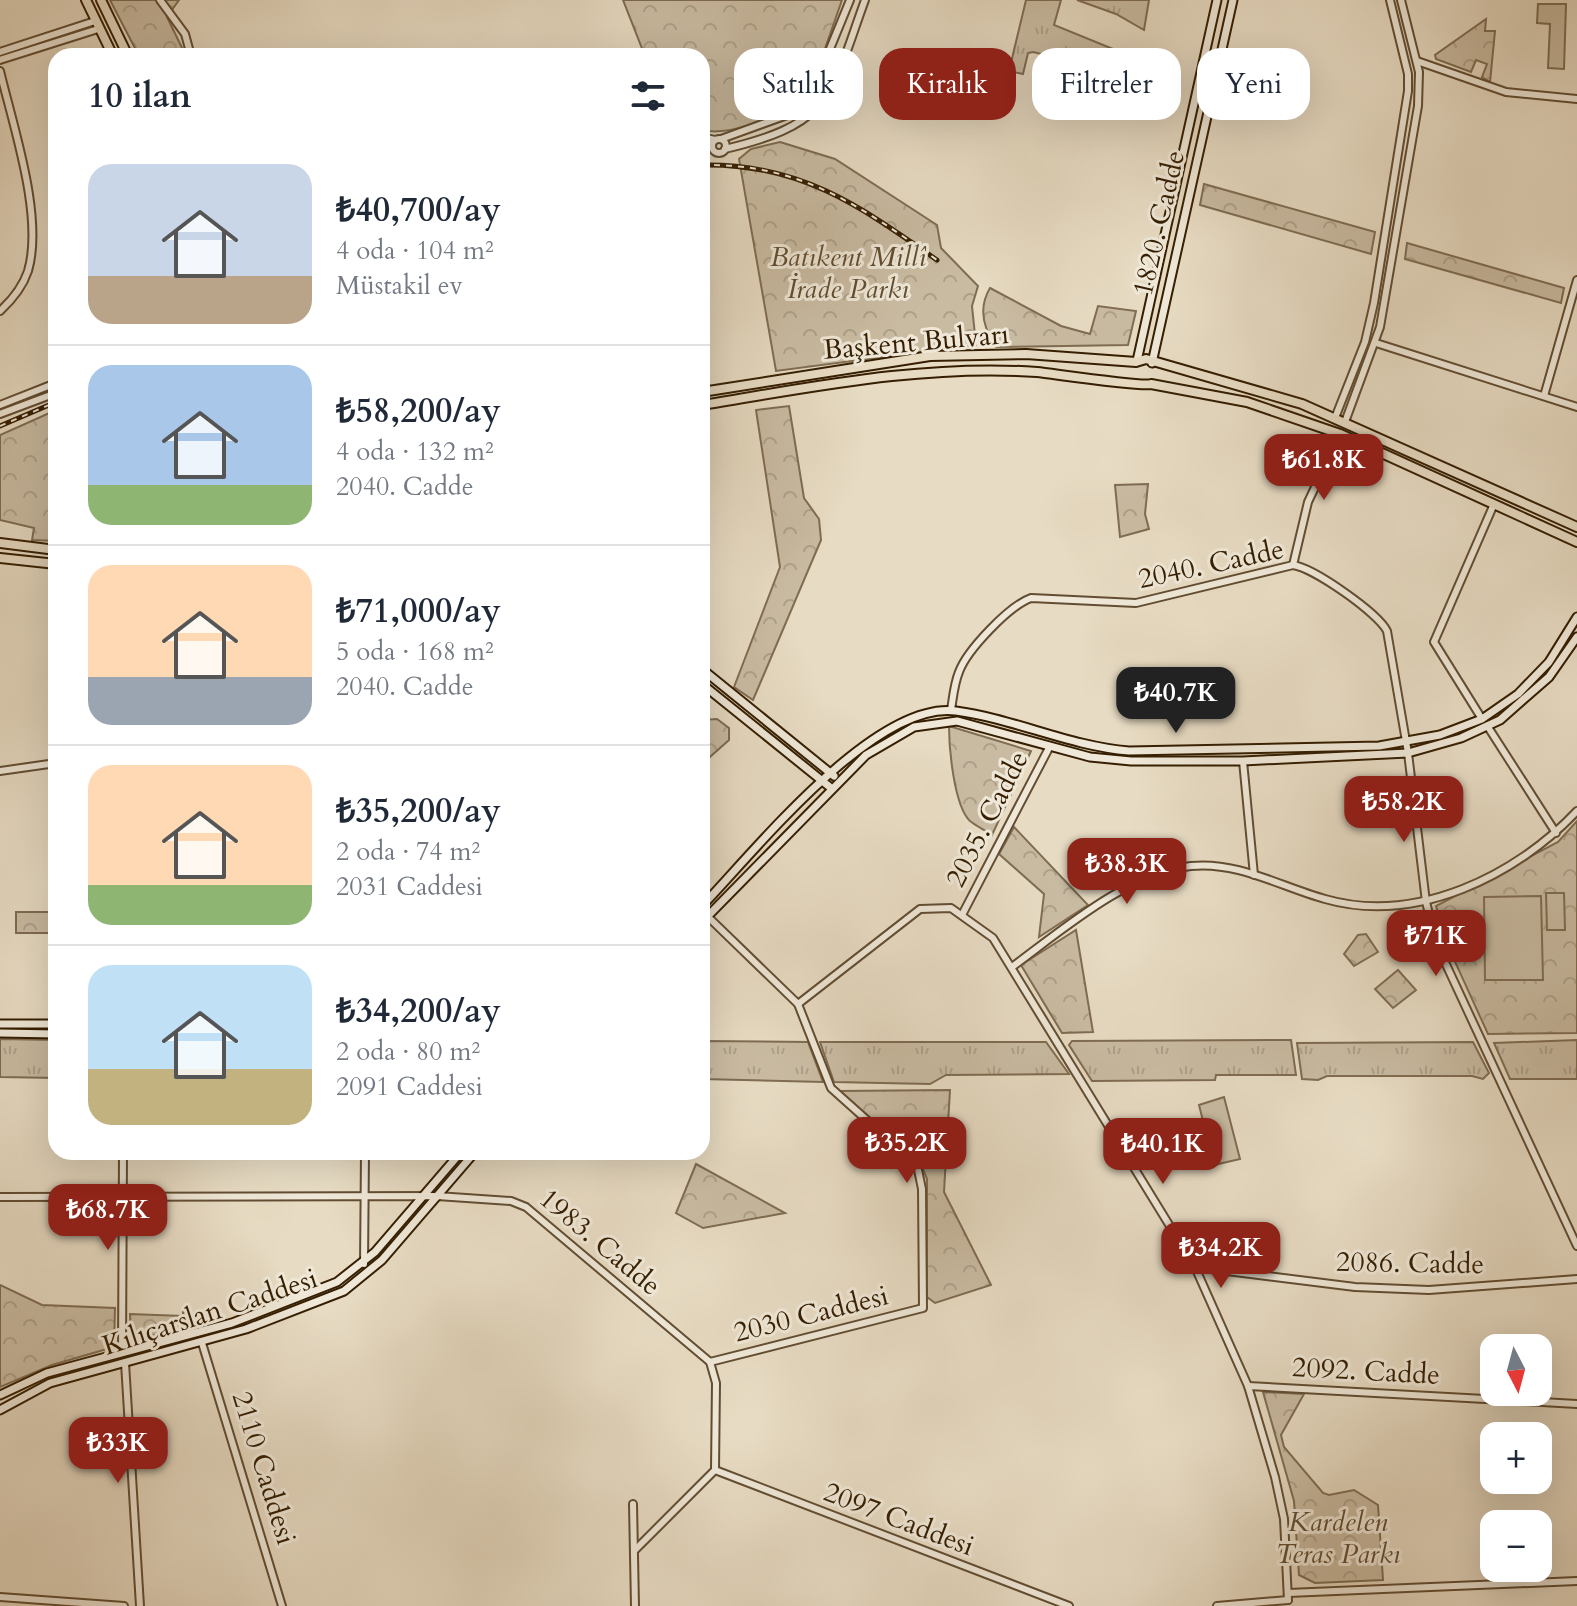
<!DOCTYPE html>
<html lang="tr">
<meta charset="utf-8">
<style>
body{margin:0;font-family:Cardo,serif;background:#f6f6f7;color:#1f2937;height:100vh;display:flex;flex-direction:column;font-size:30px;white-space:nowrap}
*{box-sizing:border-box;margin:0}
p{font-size:26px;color:#747a83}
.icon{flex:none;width:44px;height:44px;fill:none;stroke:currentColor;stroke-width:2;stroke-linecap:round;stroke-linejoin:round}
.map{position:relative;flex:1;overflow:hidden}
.panel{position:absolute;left:48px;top:48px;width:662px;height:1112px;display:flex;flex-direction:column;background:#fff;border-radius:24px;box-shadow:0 8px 32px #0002}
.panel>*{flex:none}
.top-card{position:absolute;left:734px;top:48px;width:722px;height:72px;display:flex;gap:16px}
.needle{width:52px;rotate:174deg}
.tools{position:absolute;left:1480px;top:1334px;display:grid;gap:16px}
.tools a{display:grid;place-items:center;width:72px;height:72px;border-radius:16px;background:#fff;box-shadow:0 8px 32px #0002;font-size:40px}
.price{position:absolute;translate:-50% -68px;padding:0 18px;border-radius:16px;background:#8f2418;color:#fff;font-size:26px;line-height:52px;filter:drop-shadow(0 2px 4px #0008)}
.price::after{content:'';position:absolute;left:50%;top:48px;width:24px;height:18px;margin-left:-12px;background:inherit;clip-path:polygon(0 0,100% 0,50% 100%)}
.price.active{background:#222;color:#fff}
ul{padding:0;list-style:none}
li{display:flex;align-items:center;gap:24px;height:200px;padding:0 40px}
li+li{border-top:2px solid #e0e1e3}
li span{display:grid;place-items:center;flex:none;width:224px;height:160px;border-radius:24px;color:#555}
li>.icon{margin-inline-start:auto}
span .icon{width:96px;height:96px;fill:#fffc;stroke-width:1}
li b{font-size:34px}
h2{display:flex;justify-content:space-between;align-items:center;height:96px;padding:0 40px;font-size:34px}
.tag{padding:0 28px;border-radius:24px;background:#fff;box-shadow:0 8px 32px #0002;font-size:28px;line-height:72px}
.tag.active{background:#8f2418;color:#fff}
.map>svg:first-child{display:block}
</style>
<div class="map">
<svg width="1577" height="1606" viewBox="0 0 1577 1606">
<defs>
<pattern id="grass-tufts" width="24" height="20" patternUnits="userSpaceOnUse" patternTransform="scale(2)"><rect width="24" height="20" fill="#c9bba2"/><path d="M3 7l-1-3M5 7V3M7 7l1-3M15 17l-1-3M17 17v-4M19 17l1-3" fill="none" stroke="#ada08a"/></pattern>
<pattern id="park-crowns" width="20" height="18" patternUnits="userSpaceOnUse" patternTransform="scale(2)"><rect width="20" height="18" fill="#c9bba2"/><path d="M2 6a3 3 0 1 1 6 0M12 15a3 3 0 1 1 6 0" fill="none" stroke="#ada08a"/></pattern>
</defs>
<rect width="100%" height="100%" fill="#e7dbc3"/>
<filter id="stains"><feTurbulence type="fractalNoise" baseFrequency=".0025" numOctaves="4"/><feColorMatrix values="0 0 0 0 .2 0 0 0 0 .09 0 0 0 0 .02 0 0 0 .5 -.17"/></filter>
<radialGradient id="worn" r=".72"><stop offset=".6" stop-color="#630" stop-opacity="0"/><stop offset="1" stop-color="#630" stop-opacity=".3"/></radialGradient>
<g fill="url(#grass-tufts)" stroke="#7f6c52" stroke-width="2">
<path d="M 1026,0 L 1061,0 L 1054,25 L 1135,58 L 1130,92 L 1124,95 L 1127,74 L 1033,52 L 1028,53 L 1023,74 L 1009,71 Z"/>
<path d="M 1077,0 L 1149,0 L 1144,30 L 1116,14 Z"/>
<path d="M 0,1039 L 56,1040 L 56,1078 L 0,1077 Z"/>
<path d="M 1291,1040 L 1296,1075 L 1216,1075 L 1215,1080 L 1092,1081 L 1069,1045 L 1072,1041 Z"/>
<path d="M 1577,1040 L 1577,1079 L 1510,1079 L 1494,1043 Z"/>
<path d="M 702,1041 L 808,1042 L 823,1082 L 702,1079 Z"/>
<path d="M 820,1042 L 1046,1042 L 1069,1074 L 946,1075 L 930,1084 L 834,1082 Z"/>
<path d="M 1473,1042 L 1489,1073 L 1483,1079 L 1472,1076 L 1327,1076 L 1318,1080 L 1302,1079 L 1297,1043 Z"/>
</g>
<g fill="url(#park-crowns)" stroke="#7f6c52" stroke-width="2">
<path d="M 110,0 L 179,0 L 167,17 L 186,56 L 139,56 Z"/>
<path d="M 623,0 L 842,0 L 813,83 C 795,111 734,138 702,130 L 702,56 L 645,56 Z"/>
<path d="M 1486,19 L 1485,31 L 1495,31 L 1490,82 L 1482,77 L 1487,64 L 1476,60 L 1471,72 L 1436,59 L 1435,55 Z"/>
<path d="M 780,142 L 835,159 L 937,225 L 941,248 L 978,286 L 972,306 L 976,345 L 776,371 L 739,159 L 751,149 Z"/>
<path d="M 1204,184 L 1375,232 L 1371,254 L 1200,205 Z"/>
<path d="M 1407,243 L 1564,288 L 1561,303 L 1405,259 Z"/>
<path d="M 990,288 L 1061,326 L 1090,334 L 1098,306 L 1136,311 L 1128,345 L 996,347 C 983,328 978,308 990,288 Z"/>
<path d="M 789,406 L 804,498 L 819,519 L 821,540 L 753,700 L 734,687 L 780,567 L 756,410 Z"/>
<path d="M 56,410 L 56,541 L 32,540 L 34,528 L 0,520 L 0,435 Z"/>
<path d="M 1148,484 L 1145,514 L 1149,529 L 1120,537 L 1115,485 Z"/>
<path d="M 717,719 L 729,728 L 729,740 L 702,764 L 702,720 Z"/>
<path d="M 949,726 L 1031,751 L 992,835 C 985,830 976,826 970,821 C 954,806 949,748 949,726 Z"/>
<path d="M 1577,821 L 1577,1033 L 1488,1034 L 1446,942 L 1436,906 L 1558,842 Z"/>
<path d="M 1014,827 L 1088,905 L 1039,937 L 1044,894 L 999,854 Z"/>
<rect x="16" y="912" width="40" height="21"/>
<path d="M 1076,930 L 1093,1032 L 1062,1033 L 1021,965 Z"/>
<path d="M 1366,934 L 1378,952 L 1354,966 L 1344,954 L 1358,935 Z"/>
<path d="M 1398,970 L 1416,990 L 1393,1008 L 1375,989 Z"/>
<path d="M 950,1090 L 944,1192 L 991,1285 L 935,1303 L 927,1297 L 927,1179 L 920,1162 L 840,1091 Z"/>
<path d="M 696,1164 L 785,1213 L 703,1228 L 676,1213 Z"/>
<path d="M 0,1285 L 42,1305 L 115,1308 L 114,1347 L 52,1365 L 0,1387 Z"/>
<path d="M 183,1312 L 213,1320 L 131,1341 L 130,1314 L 183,1316 Z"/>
<path d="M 1263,1392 L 1304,1394 L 1281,1435 L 1284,1447 L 1323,1493 L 1329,1495 L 1354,1490 L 1378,1505 L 1383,1580 L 1315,1583 L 1299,1575 L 1294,1501 Z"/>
</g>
<g fill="#c9bba2" stroke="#7f6c52" stroke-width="2">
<path d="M 1538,4 L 1566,4 L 1564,69 L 1548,68 L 1550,24 L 1537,23 Z"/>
<path d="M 1546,893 L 1564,893 L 1565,930 L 1547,930 Z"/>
<path d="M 1541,896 L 1543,980 L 1485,980 L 1484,897 Z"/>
<path d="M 1224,1097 L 1240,1159 L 1214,1165 L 1199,1105 Z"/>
</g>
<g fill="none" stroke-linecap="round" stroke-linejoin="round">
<g stroke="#624d32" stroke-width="10">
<g id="tertiary">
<path d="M 160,0 L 185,34 L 191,56"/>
<path d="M 0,52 L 95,21"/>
<path d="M 0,60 L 98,29"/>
<path d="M 1417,61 L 1506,92 L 1577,99"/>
<path d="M 0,71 C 13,126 44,217 28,271 C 23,286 12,300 0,311"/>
<path d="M 702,137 L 715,140"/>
<path d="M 721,139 L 790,114 L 809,100 L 850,0"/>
<circle cx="719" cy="146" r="7"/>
<path d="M 725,149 C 834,123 830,96 865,0"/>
<path d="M 1376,343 L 1577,407"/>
<path d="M 1544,396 L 1577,280"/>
<path d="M 0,405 L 56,383"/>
<path d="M 0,414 L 56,393"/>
<path d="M 1335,418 L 1365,342 L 1374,303 L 1408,91 L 1408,74 L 1390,0"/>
<path d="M 1345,422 L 1380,327 L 1418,106 L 1419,72 L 1401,0"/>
<path d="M 1293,565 L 1308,502 L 1340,434"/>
<path d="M 951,710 C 953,698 954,684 959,672 C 967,650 1009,606 1031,598 L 1136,603 L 1293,565 C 1314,568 1378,613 1387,631 L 1408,753 L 1426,902 L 1437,945 L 1577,1246"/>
<path d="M 1482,719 L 1434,642 L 1494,504"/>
<path d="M 1488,727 L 1556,833"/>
<path d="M 1243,761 L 1254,875"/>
<path d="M 0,771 L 56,763"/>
<path d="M 702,911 L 798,1004 L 831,1088 L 917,1165 L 922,1189 L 923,1308 L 710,1362"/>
<path d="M 963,913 L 1050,746"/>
<path d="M 1012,967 C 1061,931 1129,872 1191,866 C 1238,861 1281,887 1325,899 C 1416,925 1516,876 1577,811"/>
<path d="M 798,1004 L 920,909 L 951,908 L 993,938 L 1195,1267 L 1248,1386 L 1275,1477 L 1284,1519 L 1288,1600"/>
<path d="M 0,1197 L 437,1196 L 511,1201 L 526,1207 L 710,1362 L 716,1383 L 715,1470"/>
<path d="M 364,1264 L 365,1152"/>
<path d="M 1195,1267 L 1355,1287 L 1429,1290 L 1577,1279"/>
<path d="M 202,1343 L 282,1606"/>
<path d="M 122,1353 L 123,1152"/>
<path d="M 125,1363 L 140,1606"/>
<path d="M 1248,1386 L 1577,1404"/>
<path d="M 715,1470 L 1069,1606"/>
<path d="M 633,1504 L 635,1606"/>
<path d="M 635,1550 L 715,1470"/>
<path d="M 1288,1593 L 1577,1581"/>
<path d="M 0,1597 L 124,1606"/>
<path d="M 1217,1606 L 1288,1600"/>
</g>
</g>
<g stroke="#351e01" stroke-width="11">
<g id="secondary">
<path d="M 1137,361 L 1217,0"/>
<path d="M 1152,363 L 1233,0"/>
<path d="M 702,669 L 834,776"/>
<path d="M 702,684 L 831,788"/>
<path d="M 702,906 C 755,851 875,700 956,711 C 1015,719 1069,746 1129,751 L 1379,746 L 1440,735 L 1482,719 L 1518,694 L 1549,662 L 1577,617"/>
<path d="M 702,922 L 866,755 L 914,727 L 957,721 L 1090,757 L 1131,761 L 1243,761 L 1408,753 L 1461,738 L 1500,720 L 1549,677 L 1577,637"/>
<path d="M 0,1024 L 56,1024"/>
<path d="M 0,1033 L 56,1034"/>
<path d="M 0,1395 L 47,1373 L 232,1323 L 337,1282 L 375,1252 L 461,1152"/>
<path d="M 0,1410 L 50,1383 L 246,1329 L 344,1291 L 382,1260 L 475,1152"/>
</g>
</g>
<g stroke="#351e01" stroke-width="12">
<g id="primary">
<path d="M 86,0 L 113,56"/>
<path d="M 101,0 L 128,56"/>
<path d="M 702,392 L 930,356 L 1026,354 L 1136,362 L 1146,359 L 1302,404 L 1577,527"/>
<path d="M 702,405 C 813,387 924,364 1037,372 C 1055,374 1143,387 1151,384 L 1247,402 L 1340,434 L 1577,542"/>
<path d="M 0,543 L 56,550"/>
<path d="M 0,558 L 56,564"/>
</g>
</g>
<use href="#tertiary" stroke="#efe8d8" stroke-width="6"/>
<use href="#secondary" stroke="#efe8d8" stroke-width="7"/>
<use href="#primary" stroke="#e7dbc3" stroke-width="8"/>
<g stroke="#351e01" stroke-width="5">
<g id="rail">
<path d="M 702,165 C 800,163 860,206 937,260"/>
<path d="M 0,426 L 56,402"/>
</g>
</g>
<use href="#rail" stroke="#efe8d8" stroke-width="2" stroke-dasharray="6" stroke-linecap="butt"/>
</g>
<g text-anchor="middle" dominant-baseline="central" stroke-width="6" stroke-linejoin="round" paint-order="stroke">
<g font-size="28" fill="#351e01" stroke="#efe8d8">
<text transform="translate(1159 223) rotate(-77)">1820. Cadde</text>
<text transform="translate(916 342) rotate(-5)">Başkent Bulvarı</text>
<text transform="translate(1211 564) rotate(-12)">2040. Cadde</text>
<text transform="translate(987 819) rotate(-63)">2035. Cadde</text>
<text transform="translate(600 1242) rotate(40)">1983. Cadde</text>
<text transform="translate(1410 1263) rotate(1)">2086. Cadde</text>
<text transform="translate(210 1312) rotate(-18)">Kılıçarslan Caddesi</text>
<text transform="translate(811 1314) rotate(-14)">2030 Caddesi</text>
<text transform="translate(1366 1371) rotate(3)">2092. Cadde</text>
<text transform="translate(264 1468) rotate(73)">2110 Caddesi</text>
<text transform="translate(899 1519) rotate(21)">2097 Caddesi</text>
</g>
<g font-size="28" font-style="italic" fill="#614d31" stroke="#efe8d8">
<text x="848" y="257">Batıkent Millî<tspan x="848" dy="32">İrade Parkı</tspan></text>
<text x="1338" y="1522">Kardelen<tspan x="1338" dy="32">Teras Parkı</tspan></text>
</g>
</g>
<rect width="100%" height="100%" filter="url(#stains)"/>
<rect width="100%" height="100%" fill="url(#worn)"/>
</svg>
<div class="tools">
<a><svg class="needle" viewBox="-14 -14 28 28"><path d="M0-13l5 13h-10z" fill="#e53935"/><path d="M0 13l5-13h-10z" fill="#747a83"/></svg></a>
<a>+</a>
<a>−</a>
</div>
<b class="price" style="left:1324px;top:502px">₺61.8K</b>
<b class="price active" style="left:1176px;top:735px">₺40.7K</b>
<b class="price" style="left:1404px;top:844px">₺58.2K</b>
<b class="price" style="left:1127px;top:906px">₺38.3K</b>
<b class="price" style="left:1436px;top:978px">₺71K</b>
<b class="price" style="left:907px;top:1185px">₺35.2K</b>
<b class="price" style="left:1163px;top:1186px">₺40.1K</b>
<b class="price" style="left:108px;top:1252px">₺68.7K</b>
<b class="price" style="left:1221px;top:1290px">₺34.2K</b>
<b class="price" style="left:118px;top:1485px">₺33K</b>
<div class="top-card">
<a class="tag">Satılık</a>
<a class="tag active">Kiralık</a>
<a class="tag">Filtreler</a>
<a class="tag">Yeni</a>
</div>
<section class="panel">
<h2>10 ilan<svg class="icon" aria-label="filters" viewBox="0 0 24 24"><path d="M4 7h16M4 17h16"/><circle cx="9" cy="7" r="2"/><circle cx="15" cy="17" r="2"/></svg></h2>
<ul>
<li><span style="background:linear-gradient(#c9d6e8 70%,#b9a48a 0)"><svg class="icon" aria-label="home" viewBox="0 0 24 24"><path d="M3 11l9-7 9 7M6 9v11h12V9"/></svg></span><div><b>₺40,700/ay</b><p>4 oda · 104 m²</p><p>Müstakil ev</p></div></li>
<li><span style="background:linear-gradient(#a9c7e8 75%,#8fb573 0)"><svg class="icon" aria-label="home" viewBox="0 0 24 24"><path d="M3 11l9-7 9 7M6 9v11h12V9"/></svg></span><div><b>₺58,200/ay</b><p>4 oda · 132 m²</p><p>2040. Cadde</p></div></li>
<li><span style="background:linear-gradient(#ffd9b3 70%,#9aa5b1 0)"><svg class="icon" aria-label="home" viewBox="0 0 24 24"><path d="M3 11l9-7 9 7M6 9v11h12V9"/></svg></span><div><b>₺71,000/ay</b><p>5 oda · 168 m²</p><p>2040. Cadde</p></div></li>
<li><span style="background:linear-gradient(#ffd9b3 75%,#8fb573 0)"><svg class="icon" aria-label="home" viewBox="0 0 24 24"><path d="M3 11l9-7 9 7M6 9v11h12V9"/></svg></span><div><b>₺35,200/ay</b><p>2 oda · 74 m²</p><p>2031 Caddesi</p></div></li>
<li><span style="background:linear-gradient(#bfe0f5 65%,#c2b280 0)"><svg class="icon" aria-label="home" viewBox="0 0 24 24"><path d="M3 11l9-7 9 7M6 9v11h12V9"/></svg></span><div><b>₺34,200/ay</b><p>2 oda · 80 m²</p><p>2091 Caddesi</p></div></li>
</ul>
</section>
</div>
